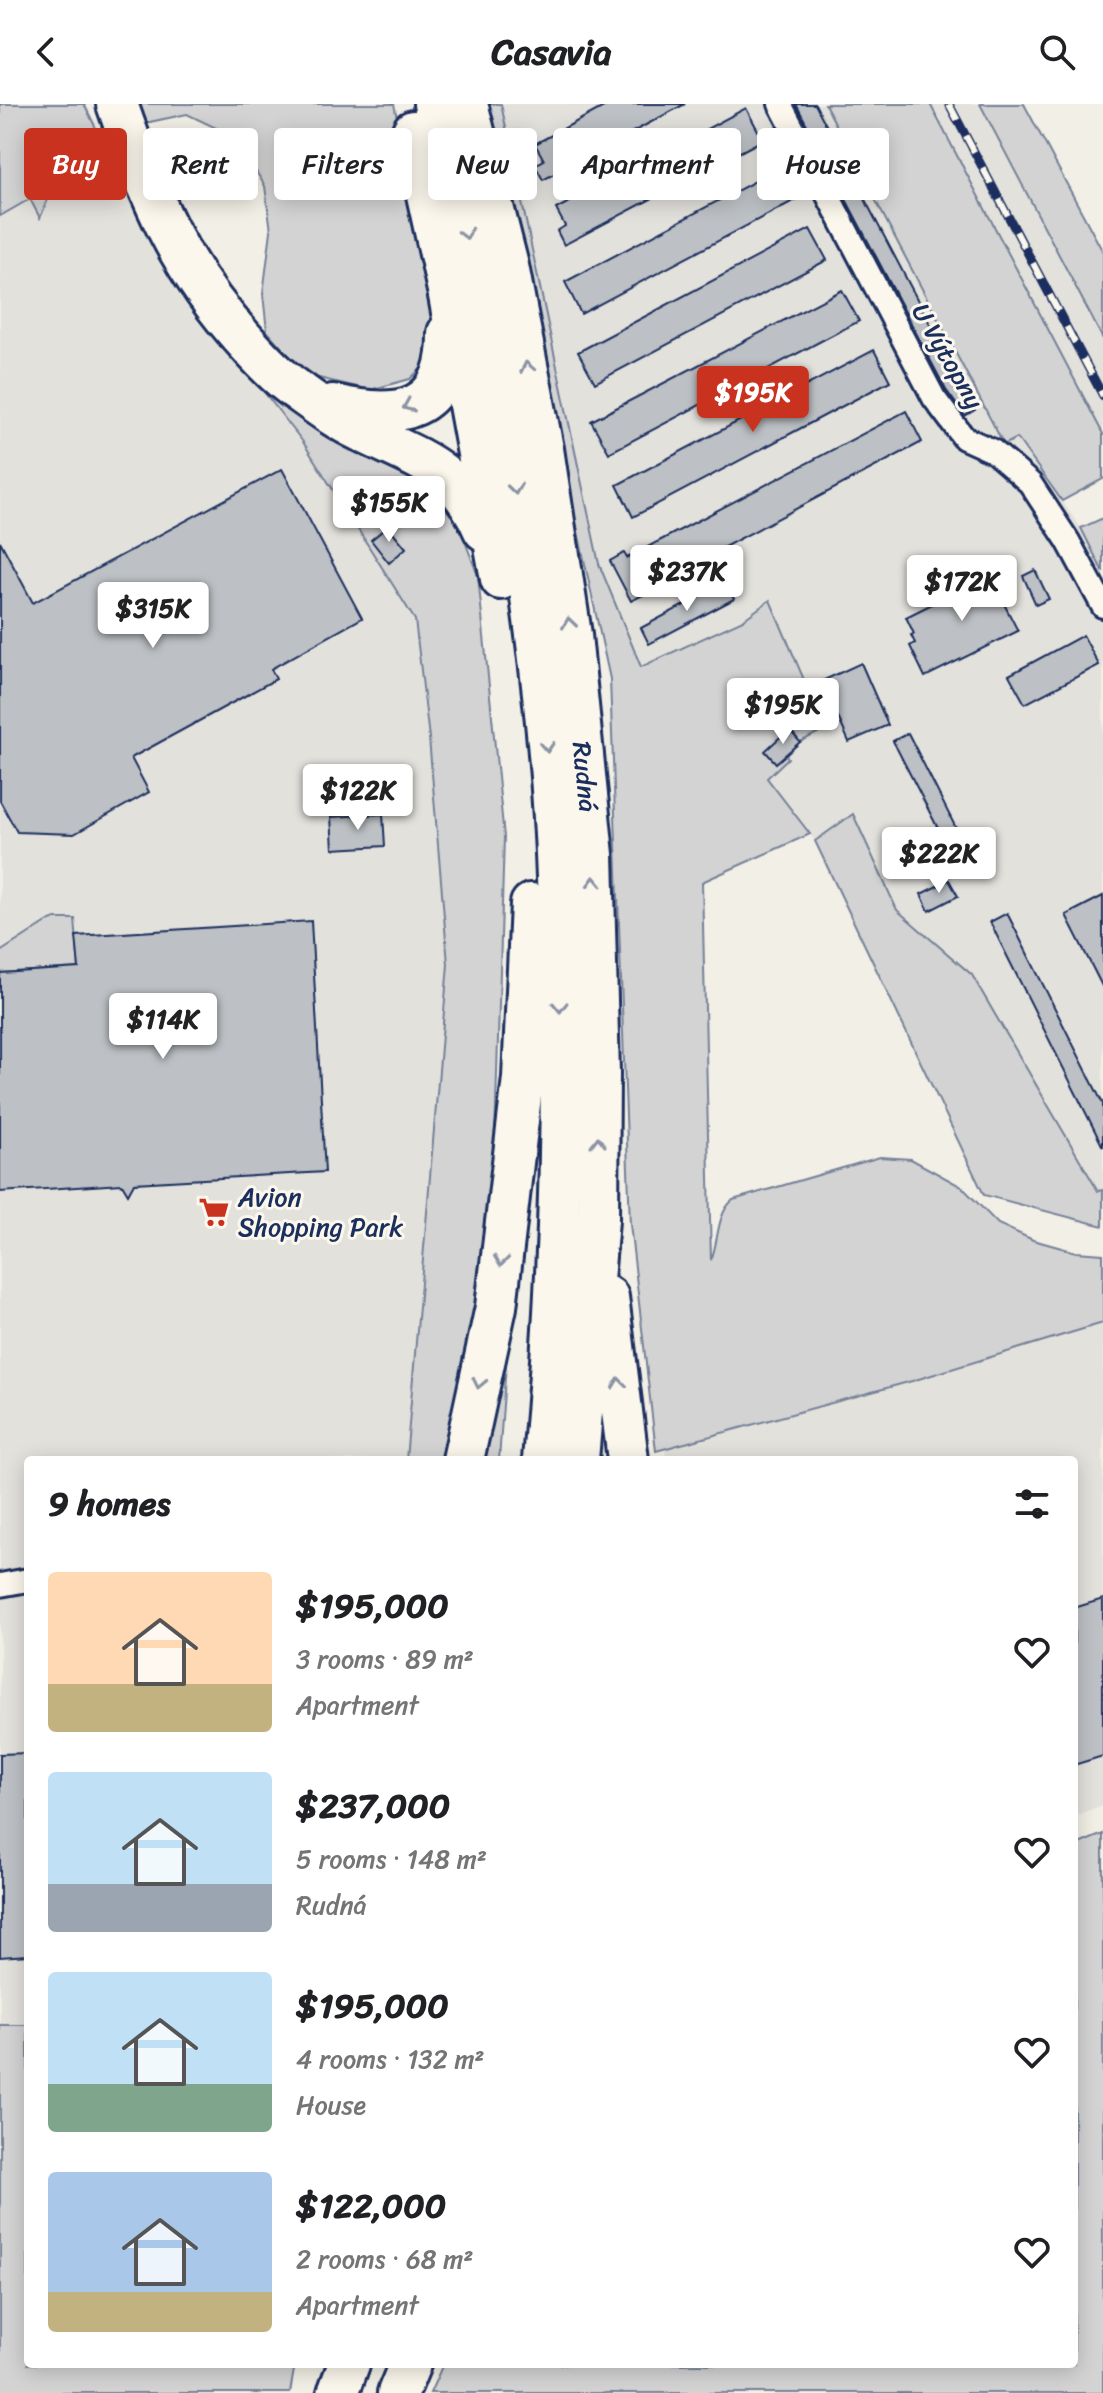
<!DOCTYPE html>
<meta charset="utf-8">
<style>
body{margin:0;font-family:Sriracha,sans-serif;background:#f6f6f6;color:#202124;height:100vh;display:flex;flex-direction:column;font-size:30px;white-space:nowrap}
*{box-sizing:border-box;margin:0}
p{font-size:26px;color:#757577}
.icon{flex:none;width:44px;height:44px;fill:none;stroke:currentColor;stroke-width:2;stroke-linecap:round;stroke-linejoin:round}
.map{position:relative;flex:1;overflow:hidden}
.drawer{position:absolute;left:24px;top:1352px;width:1054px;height:912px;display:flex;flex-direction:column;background:#fff;border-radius:8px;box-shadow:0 4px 20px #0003}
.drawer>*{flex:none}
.top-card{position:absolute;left:24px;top:24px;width:1056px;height:72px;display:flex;gap:16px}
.price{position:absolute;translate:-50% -68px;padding:0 18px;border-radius:8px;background:#fff;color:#222;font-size:26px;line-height:52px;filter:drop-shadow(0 2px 4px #0008)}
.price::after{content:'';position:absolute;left:50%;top:48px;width:24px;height:18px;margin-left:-12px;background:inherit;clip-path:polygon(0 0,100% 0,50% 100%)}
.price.on{background:#c8321e;color:#fff}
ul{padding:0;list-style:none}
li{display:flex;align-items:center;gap:24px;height:200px;padding:0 24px}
li span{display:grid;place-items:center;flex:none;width:224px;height:160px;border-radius:8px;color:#555}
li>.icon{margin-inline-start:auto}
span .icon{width:96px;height:96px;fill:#fffc;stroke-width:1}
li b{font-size:34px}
h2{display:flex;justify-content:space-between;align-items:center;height:96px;padding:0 24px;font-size:34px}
.chip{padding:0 28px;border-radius:8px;background:#fff;box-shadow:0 4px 20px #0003;font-size:28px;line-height:72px}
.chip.on{background:#c8321e;color:#fff}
header{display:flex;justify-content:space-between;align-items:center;height:104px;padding:0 24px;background:#fff;font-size:36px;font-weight:700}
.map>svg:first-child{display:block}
</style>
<header><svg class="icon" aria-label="back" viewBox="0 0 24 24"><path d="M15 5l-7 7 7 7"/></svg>Casavia<svg class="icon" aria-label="search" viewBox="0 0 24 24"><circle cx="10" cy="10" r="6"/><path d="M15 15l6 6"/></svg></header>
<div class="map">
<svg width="1103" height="2289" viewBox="0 0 1103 2289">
<rect width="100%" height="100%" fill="#f2efe6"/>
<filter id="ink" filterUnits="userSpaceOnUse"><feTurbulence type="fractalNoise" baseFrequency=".0125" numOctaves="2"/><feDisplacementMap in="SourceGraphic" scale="16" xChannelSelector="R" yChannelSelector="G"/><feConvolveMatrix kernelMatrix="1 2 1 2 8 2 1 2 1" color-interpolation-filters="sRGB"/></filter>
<g filter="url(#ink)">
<g fill="#e2e1dc">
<path d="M 501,0 L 825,0 L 1003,341 L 1017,334 L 1081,424 L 1103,468 L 1103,1086 L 1099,1088 L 972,871 L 897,806 L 853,710 L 815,737 L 766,674 L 787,654 L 785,651 L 800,638 L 825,624 L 770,497 L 743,516 L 641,563 L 599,460 Z"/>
<path d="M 929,0 L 979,0 L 1103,235 L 1103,330 Z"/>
<path d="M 98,37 L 253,274 L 303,338 L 415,516 L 429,634 L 448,860 L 406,1356 L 28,1356 L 28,1921 L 0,1921 L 0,52 Z"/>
<path d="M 1103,1219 L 1103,1701 L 1074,1712 L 1074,1356 L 666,1356 L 665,1344 L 912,1277 Z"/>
</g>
<g fill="#d2d3d2" stroke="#768198" stroke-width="2">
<path d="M 0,0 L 84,0 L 100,32 C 95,42 75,50 66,61 C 53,76 49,96 40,114 L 30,95 L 0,112 Z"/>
<path d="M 140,0 L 394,0 L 438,205 L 431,255 L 410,275 L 370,286 L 306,271 L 267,227 L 263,190 L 271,127 L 265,82 L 235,33 L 187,10 L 145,19 Z"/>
<path d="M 485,0 L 501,0 L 599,460 L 641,563 L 743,516 L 770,496 L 825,625 L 800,638 L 786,651 L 788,654 L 767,674 L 810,730 L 702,778 L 711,1156 C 719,1137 716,1110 733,1096 L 880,1053 L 911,1055 L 962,1083 L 998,1120 L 1033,1136 L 1076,1148 L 1103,1150 L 1103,1219 L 912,1277 L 656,1347 L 630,1120 L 610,575 Z"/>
<path d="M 825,0 L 930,0 L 1103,330 L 1103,375 L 1062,397 L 1017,334 L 1004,341 Z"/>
<path d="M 980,0 L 1024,0 L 1103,148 L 1103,235 Z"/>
<path d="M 253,274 L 421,375 L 457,416 L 478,472 L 504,733 L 492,1136 L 448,1356 L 406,1356 L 448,860 L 429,634 L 415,516 L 303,338 Z"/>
<path d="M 1103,414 L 1103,468 L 1081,424 Z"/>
<path d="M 853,710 L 897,806 L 972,871 L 1098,1087 L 1103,1086 L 1103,1122 L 984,1091 L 815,737 Z"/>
<path d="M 56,815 L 75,815 L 79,864 L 0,869 L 0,848 L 47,818 Z"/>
<path d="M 508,1232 L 499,1356 L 482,1356 Z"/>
<path d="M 1103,1730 L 1103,2289 L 430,2289 L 443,2260 L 1074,2260 L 1074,1742 Z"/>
<path d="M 0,1921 L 28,1921 L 28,2260 L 295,2260 L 290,2289 L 0,2289 Z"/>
</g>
<g fill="#bdc0c4" stroke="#1b2f5e" stroke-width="2">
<path d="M 609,0 L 685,0 L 543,76 L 535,61 L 544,56 L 535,40 Z"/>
<path d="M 796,0 L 815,0 L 975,306 L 965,312 L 946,286 Z"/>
<path d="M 746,4 L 763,36 L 564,141 L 557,127 L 565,122 L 556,105 Z"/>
<path d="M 778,65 L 795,96 L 581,210 L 565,178 Z"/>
<path d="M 810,125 L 827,156 L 595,279 L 578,248 Z"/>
<path d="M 842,186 L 859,217 L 609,349 L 591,317 Z"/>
<path d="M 874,246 L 890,277 L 633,413 L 617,381 Z"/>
<path d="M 906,307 L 922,338 L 643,486 L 645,490 L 631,497 L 610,457 L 624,449 L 627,454 L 642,446 Z"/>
<path d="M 282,365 L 362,514 L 271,565 L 276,575 L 131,654 L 149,688 L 74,730 L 17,728 L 0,697 L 0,437 L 33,499 Z"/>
<path d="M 388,422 L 406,444 L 389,459 L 371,436 Z"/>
<path d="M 1002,465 L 1015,490 L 1002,496 L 1018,527 L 925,573 L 910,542 L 915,539 L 911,531 L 914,530 L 906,513 Z"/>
<path d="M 1035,466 L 1049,495 L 1036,501 L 1023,472 Z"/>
<path d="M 725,479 L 734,495 L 649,540 L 641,524 Z"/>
<path d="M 1083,531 L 1099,561 L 1025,600 L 1009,571 Z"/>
<path d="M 861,559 L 888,621 L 849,638 L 822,577 Z"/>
<path d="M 789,625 L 800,638 L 776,659 L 765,647 Z"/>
<path d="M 908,629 L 960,732 L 946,740 L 893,637 Z"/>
<path d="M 383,710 L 385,742 L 333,745 L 331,713 Z"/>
<path d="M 949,776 L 958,792 L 929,807 L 921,790 Z"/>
<path d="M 1103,792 L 1103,884 L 1066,811 Z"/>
<path d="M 1007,809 L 1103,1000 L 1103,1043 L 990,818 Z"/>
<path d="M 311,817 L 325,1068 L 134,1079 L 128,1090 L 122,1080 L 0,1088 L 0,869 L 79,864 L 76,832 Z"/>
<path d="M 1103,1495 L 1103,1652 L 1074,1661 L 1074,1504 Z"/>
<path d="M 28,1649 L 28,1851 L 0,1853 L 0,1650 Z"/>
</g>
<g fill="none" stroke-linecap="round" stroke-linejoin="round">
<g stroke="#1b2f5e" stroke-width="28">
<g id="street">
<path d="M 780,0 L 934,294 L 964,334 L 993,347 L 1030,379 L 1068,437 L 1103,502"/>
<path d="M 0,1481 L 28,1476"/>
</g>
</g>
<g stroke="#1b2f5e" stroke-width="46">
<g id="highway">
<path d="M 117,0 C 149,92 179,165 246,238 C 261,255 276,271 294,284 C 315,299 337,316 361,327 C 417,355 457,363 484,426"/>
<path d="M 434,0 C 463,118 493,236 511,356 C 532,493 552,633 557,773 C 565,967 561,1162 543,1356"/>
<path id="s1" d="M 467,0 L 508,162 L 543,345 L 571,531 L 593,751 L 599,969 L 598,1116 L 578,1356"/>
<path d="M 413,27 L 448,186 L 501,475"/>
<path d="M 333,301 C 398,316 449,310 448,229"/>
<path d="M 608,1193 L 628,1356"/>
<path d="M 463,1356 L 496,1203 L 523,974 L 531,800"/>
<path d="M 338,2289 L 349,2260"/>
<path d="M 398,2289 L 410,2260"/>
</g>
</g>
<use href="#street" stroke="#fbf7ec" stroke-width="22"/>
<use href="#highway" stroke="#fbf7ec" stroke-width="40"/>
<g stroke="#1b2f5e" stroke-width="9">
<path id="rail" d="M 949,0 L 1103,292"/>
</g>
<use href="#rail" stroke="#fbf7ec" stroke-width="6" stroke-dasharray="18" stroke-linecap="butt"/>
</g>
<defs><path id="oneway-chevron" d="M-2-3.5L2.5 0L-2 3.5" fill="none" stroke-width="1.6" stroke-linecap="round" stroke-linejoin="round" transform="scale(2)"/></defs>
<g stroke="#8b93a5">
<use href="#oneway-chevron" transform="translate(466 130) rotate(76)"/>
<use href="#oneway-chevron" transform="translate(527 263) rotate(-101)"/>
<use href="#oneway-chevron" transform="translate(408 302) rotate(157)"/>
<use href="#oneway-chevron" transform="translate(515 385) rotate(82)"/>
<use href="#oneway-chevron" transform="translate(569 519) rotate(-98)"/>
<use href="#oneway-chevron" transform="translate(547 643) rotate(86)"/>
<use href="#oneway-chevron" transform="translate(594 778) rotate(-92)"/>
<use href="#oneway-chevron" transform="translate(560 903) rotate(89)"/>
<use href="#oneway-chevron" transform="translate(598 1038) rotate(-90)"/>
<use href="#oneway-chevron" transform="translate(501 1157) rotate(97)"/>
<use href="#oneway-chevron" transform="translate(479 1279) rotate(102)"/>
<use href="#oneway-chevron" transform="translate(619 1279) rotate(-97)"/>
</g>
</g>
<defs>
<g id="supermarket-bare" transform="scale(2.4)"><path d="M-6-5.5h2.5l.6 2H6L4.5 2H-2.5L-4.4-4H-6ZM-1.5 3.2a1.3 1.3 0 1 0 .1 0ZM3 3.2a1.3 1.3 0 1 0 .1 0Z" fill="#c8321e" stroke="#fbf7ec" stroke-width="2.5" paint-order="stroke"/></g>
</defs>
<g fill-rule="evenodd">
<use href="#supermarket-bare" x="214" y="1108"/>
</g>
<g text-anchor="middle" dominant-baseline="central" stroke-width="6" stroke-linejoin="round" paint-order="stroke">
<g font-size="26" fill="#1b2f5e" stroke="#fbf7ec">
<text transform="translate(948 252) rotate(60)">U Výtopny</text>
<text stroke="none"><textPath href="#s1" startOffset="684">Rudná</textPath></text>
</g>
<g font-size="26" fill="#1b2f5e" stroke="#fbf7ec" text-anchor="start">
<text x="238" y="1093">Avion<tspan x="238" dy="30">Shopping Park</tspan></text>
</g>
</g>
</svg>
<b class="price on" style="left:753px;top:330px">$195K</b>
<b class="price" style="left:389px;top:440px">$155K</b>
<b class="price" style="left:687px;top:509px">$237K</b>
<b class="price" style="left:962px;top:519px">$172K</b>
<b class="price" style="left:153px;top:546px">$315K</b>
<b class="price" style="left:783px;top:642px">$195K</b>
<b class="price" style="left:358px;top:728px">$122K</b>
<b class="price" style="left:939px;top:791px">$222K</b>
<b class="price" style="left:163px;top:957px">$114K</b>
<div class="top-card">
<a class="chip on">Buy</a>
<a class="chip">Rent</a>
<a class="chip">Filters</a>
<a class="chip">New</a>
<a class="chip">Apartment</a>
<a class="chip">House</a>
</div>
<section class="drawer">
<h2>9 homes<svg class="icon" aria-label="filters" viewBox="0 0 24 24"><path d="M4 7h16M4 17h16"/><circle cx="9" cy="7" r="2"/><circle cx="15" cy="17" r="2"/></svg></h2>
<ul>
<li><span style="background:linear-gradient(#ffd9b3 70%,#c2b280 0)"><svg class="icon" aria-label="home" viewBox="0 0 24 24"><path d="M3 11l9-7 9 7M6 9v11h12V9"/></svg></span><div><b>$195,000</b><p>3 rooms · 89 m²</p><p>Apartment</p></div><svg class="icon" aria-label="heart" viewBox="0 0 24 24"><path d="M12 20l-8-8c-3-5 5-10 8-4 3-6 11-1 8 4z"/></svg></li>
<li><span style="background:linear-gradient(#bfe0f5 70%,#9aa5b1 0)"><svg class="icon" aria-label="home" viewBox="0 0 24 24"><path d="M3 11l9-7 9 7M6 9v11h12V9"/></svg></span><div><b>$237,000</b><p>5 rooms · 148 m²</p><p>Rudná</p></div><svg class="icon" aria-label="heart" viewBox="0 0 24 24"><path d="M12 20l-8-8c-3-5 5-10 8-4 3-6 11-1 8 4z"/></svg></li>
<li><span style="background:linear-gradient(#bfe0f5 70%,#7fa58c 0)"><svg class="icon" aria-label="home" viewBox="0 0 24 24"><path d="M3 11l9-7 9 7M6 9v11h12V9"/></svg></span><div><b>$195,000</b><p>4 rooms · 132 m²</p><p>House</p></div><svg class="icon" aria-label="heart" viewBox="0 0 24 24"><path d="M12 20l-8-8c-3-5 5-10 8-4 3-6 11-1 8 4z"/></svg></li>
<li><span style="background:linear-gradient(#a9c7e8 75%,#c2b280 0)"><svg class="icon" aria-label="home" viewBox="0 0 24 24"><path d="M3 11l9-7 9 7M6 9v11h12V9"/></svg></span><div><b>$122,000</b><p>2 rooms · 68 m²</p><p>Apartment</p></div><svg class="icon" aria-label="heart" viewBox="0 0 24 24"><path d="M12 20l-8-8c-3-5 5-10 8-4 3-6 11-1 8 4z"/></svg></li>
</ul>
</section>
</div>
